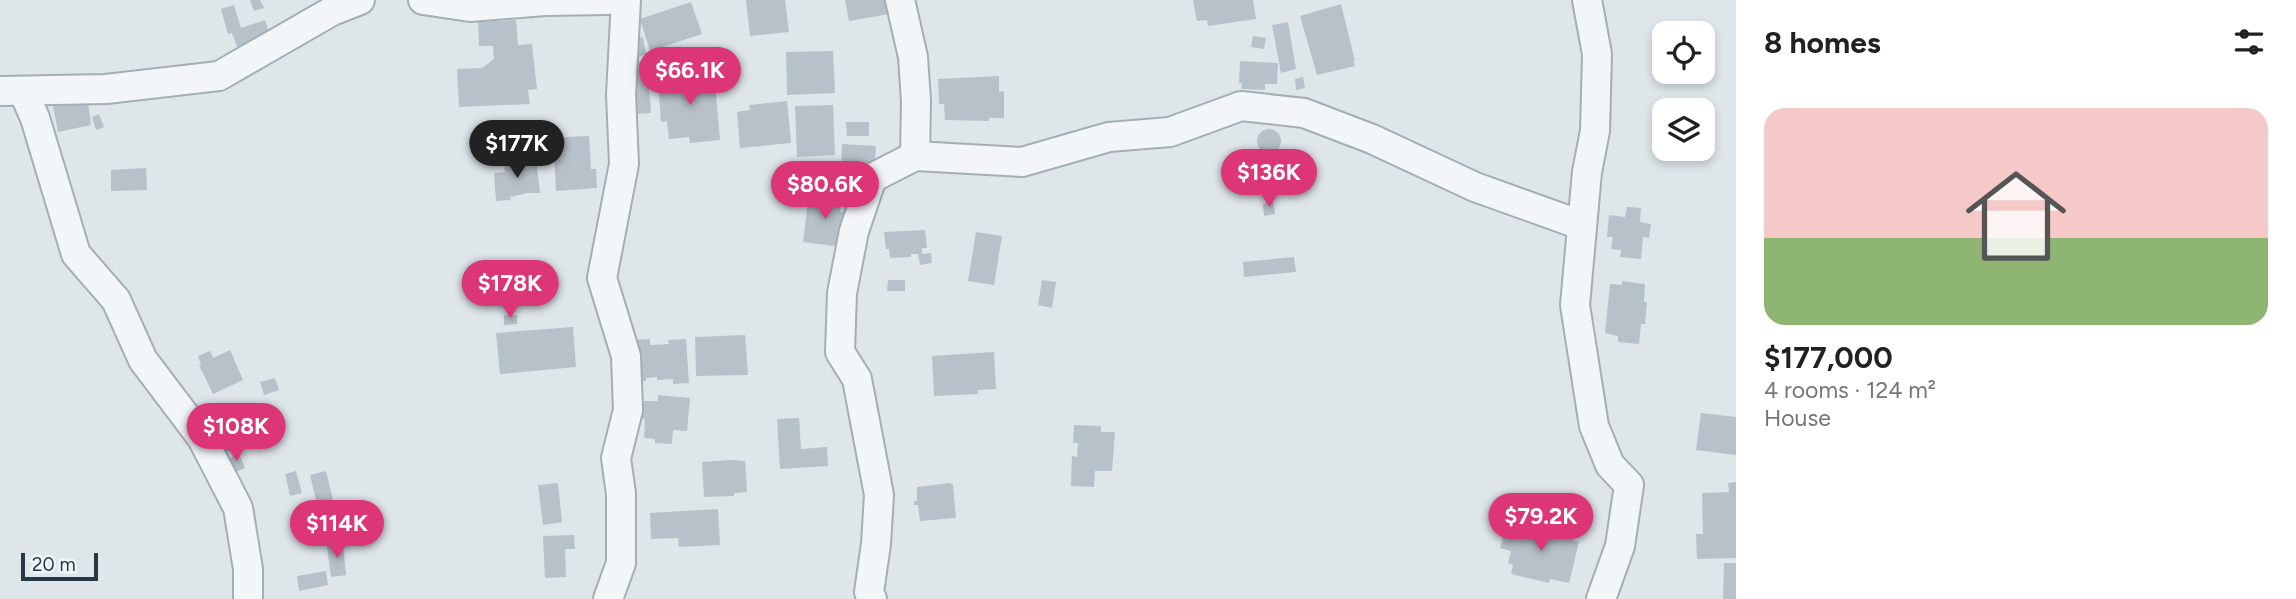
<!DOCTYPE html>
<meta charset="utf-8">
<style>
body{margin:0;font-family:Figtree,sans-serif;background:#f6f6f6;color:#202124;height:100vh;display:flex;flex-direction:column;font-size:26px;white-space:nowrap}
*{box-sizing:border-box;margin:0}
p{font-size:23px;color:#757577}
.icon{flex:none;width:38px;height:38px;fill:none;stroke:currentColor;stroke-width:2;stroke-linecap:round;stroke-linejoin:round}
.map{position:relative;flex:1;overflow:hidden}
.details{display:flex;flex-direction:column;background:#fff;width:560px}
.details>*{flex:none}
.tools{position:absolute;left:1652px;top:21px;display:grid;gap:14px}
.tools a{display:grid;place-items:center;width:63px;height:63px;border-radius:14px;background:#fff;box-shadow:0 4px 10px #0003;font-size:35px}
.scale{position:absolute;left:21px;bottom:18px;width:77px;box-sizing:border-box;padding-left:7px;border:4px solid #263844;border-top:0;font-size:19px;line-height:24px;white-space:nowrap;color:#263844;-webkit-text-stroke:5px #eff5f7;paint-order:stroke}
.price{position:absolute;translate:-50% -60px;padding:0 16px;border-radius:24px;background:#dd3676;color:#fff;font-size:23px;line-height:46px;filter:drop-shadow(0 2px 4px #0008)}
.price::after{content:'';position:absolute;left:50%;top:42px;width:21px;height:16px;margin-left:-10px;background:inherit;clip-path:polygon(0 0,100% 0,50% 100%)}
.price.selected{background:#222;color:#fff}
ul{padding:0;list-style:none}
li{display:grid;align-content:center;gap:14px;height:371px;padding:0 28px}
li+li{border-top:2px solid #e0e0e0}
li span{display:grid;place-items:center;height:217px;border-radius:21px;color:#555}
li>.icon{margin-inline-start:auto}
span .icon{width:126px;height:126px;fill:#fffc;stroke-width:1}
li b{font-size:30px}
h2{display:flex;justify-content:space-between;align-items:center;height:84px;padding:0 28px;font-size:30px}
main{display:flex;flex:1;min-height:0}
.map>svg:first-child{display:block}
</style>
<main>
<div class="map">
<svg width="1736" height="599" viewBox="0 0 1736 599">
<rect width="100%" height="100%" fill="#dfe6ea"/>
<g fill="#b6c1c9">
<path d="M 250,0 L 260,0 L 264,8 L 254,11 Z"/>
<path d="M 746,0 L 785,0 L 789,32 L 750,36 Z"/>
<path d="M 845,0 L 887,0 L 889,14 L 849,21 Z"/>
<path d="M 1193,0 L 1253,0 L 1256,19 L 1208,26 L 1207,20 L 1197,21 Z"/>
<path d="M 691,2 L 702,34 L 650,51 L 640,19 Z"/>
<path d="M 1341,4 L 1355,61 L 1353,61 L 1355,66 L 1317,75 L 1300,16 Z"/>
<path d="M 234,5 L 241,28 L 265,20 L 270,36 L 237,47 L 232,33 L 228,34 L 221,9 Z"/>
<path d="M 516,20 L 518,45 L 532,44 L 537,89 L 528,90 L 530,104 L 459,107 L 457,69 L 482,68 L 494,59 L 493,46 L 479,46 L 478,22 Z"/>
<path d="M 1288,22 L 1296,69 L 1281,73 L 1272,25 Z"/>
<path d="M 1253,36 L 1266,38 L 1264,49 L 1251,47 Z"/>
<path d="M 643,37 L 646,54 L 632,60 L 635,39 Z"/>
<path d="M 833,51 L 835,93 L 787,95 L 786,52 Z"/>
<path d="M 647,61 L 651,113 L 635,114 L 630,63 Z"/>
<path d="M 1240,61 L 1278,63 L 1277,84 L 1265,84 L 1265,90 L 1241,89 L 1242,83 L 1239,83 Z"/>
<path d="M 714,71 L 720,140 L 690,143 L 689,137 L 669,139 L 667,121 L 661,122 L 658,80 L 683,77 L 683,74 Z"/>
<path d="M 999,76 L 999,92 L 1004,91 L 1004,118 L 989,118 L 989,121 L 945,120 L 944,104 L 939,104 L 938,79 Z"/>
<path d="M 1303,77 L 1305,88 L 1296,90 L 1295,79 Z"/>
<path d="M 87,94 L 91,125 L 58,132 L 52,101 Z"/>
<path d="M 787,101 L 791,143 L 740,148 L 737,112 L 750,110 L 749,105 Z"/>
<path d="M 833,105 L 835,155 L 797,157 L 795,106 Z"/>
<path d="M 99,114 L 104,127 L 96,130 L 92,117 Z"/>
<path d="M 846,122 L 869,122 L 869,136 L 847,136 Z"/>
<circle cx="1269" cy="141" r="12"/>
<path d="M 589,136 L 591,169 L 596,169 L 597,188 L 556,191 L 554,154 L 548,154 L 547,138 Z"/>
<path d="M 842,144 L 876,146 L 874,170 L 841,168 Z"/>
<path d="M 536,159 L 540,193 L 527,193 L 510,197 L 511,200 L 496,201 L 494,173 L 505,172 L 504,163 Z"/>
<path d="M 146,168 L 147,190 L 111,191 L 111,170 Z"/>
<path d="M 1274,170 L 1275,190 L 1238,194 L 1235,192 L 1233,175 Z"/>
<path d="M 809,193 L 842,197 L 840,212 L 846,212 L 842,247 L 803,242 Z"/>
<path d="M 1273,202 L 1275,214 L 1264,216 L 1263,204 Z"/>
<path d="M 1627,207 L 1641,208 L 1640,222 L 1651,224 L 1649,238 L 1643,237 L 1641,259 L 1620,257 L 1621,250 L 1611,249 L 1613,237 L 1607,237 L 1609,215 L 1625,217 Z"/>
<path d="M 925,230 L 927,248 L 922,248 L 922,254 L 931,253 L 932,263 L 920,265 L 918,254 L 911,254 L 911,257 L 890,258 L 889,249 L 886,249 L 884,232 Z"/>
<path d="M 976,232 L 1002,236 L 994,285 L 968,281 Z"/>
<path d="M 1294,257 L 1296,272 L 1244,277 L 1243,262 Z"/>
<path d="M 888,280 L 905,280 L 905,291 L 887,291 Z"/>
<path d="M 1042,280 L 1056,282 L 1052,308 L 1038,305 Z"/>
<path d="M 1622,281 L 1645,284 L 1644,302 L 1647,302 L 1645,324 L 1641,324 L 1639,344 L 1618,342 L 1618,336 L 1605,333 L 1610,284 L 1622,285 Z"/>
<path d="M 504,315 L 517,315 L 517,324 L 504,325 Z"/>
<path d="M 573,327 L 576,367 L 500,374 L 496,333 Z"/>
<path d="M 745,335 L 748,375 L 696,376 L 695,337 Z"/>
<path d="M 650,339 L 650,345 L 669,344 L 668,340 L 686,339 L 689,383 L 673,384 L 673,379 L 657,380 L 657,377 L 646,378 L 646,381 L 636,382 L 633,340 Z"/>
<path d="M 230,350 L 243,380 L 213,394 L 199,365 L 201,364 L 198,356 L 210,351 L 213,358 Z"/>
<path d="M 994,352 L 996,389 L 978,390 L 978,394 L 934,396 L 932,356 Z"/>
<path d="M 275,378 L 279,390 L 264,395 L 260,382 Z"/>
<path d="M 658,395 L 690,398 L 687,431 L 673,430 L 672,444 L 655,443 L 655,439 L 644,438 L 645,419 L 638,418 L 639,401 L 658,401 Z"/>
<path d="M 1701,413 L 1736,417 L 1736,455 L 1696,450 Z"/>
<path d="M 799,418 L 801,449 L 827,447 L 828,466 L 780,469 L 777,419 Z"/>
<path d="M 1074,425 L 1101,426 L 1101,432 L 1115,432 L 1112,471 L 1095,471 L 1094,487 L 1071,486 L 1072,456 L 1077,457 L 1078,443 L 1073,443 Z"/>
<path d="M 250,431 L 253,447 L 224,452 L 221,436 Z"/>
<path d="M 239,454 L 245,468 L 234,473 L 228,459 Z"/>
<path d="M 731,460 L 745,461 L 747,492 L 734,493 L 734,496 L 704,497 L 702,462 Z"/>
<path d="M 296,471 L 302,493 L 290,496 L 285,474 Z"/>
<path d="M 326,471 L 334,504 L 318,508 L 310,475 Z"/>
<path d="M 1736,482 L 1736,558 L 1697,559 L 1696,534 L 1703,534 L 1702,493 L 1729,492 L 1728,483 Z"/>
<path d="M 558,483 L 562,522 L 543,525 L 538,485 Z"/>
<path d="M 950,483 L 953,485 L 956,518 L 920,521 L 918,505 L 914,505 L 914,501 L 917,501 L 917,487 Z"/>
<path d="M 718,509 L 720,545 L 679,547 L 678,538 L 651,539 L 650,513 Z"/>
<path d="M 1540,520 L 1563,526 L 1562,532 L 1574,535 L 1573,540 L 1579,542 L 1569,583 L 1550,579 L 1549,583 L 1511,574 L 1513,565 L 1508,563 L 1511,551 L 1500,548 L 1506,526 L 1537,534 Z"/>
<path d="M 574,535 L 575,549 L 565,549 L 566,577 L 545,578 L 543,536 Z"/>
<path d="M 343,544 L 346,575 L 331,577 L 327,546 Z"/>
<path d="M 1724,563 L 1736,563 L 1736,599 L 1723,599 Z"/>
<path d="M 326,571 L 328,585 L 299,591 L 297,576 Z"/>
</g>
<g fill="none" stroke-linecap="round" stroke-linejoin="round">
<g stroke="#a4aeb5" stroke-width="32">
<g id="minor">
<path d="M 423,0 L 470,7 L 545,1 L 608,0"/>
<path d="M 900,0 L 913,57 L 916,101 L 915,156"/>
<path d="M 1587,0 L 1597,54 L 1595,131 L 1587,172 L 1575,305 L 1594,426 L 1610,465 L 1629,485 L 1620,546 L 1601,599"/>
<path d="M 0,91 L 106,89 L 219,76 L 332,11 L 360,0"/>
<path d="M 23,91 L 35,118 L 76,254 L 116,300 L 143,360 L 202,438 L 238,508 L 248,569 L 248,599"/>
<path d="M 608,599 L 621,563 L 621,494 L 616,458 L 628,410 L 626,356 L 602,278 L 624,164 L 621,95 L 626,0"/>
<path d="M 872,599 L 869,592 L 876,544 L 879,495 L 857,379 L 840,352 L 842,293 L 854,231 L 872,178 L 915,156 L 1022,162 L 1109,137 L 1170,132 L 1241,106 L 1304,113 L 1372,139 L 1475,187 L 1581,225"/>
</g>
</g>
<use href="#minor" stroke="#f3f6f8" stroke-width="28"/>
</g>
</svg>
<div class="tools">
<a><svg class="icon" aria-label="locate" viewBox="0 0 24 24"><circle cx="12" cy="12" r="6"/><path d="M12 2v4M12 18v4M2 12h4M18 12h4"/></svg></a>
<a><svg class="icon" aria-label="layers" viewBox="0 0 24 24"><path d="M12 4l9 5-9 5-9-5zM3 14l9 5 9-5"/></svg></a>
</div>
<div class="scale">20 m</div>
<b class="price" style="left:690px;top:107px">$66.1K</b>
<b class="price selected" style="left:517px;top:180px">$177K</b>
<b class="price" style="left:1269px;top:209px">$136K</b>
<b class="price" style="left:825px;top:221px">$80.6K</b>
<b class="price" style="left:510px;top:320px">$178K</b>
<b class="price" style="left:236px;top:463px">$108K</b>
<b class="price" style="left:1541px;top:553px">$79.2K</b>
<b class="price" style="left:337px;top:560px">$114K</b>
</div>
<section class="details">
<h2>8 homes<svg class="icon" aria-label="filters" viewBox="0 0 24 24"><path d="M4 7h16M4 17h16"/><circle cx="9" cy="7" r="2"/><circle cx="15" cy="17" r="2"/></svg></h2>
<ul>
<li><span style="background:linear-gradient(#f6c9c9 60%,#8fb573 0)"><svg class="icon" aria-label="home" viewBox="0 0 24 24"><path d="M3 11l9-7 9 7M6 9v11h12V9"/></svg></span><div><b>$177,000</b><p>4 rooms · 124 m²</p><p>House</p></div></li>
</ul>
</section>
</main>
